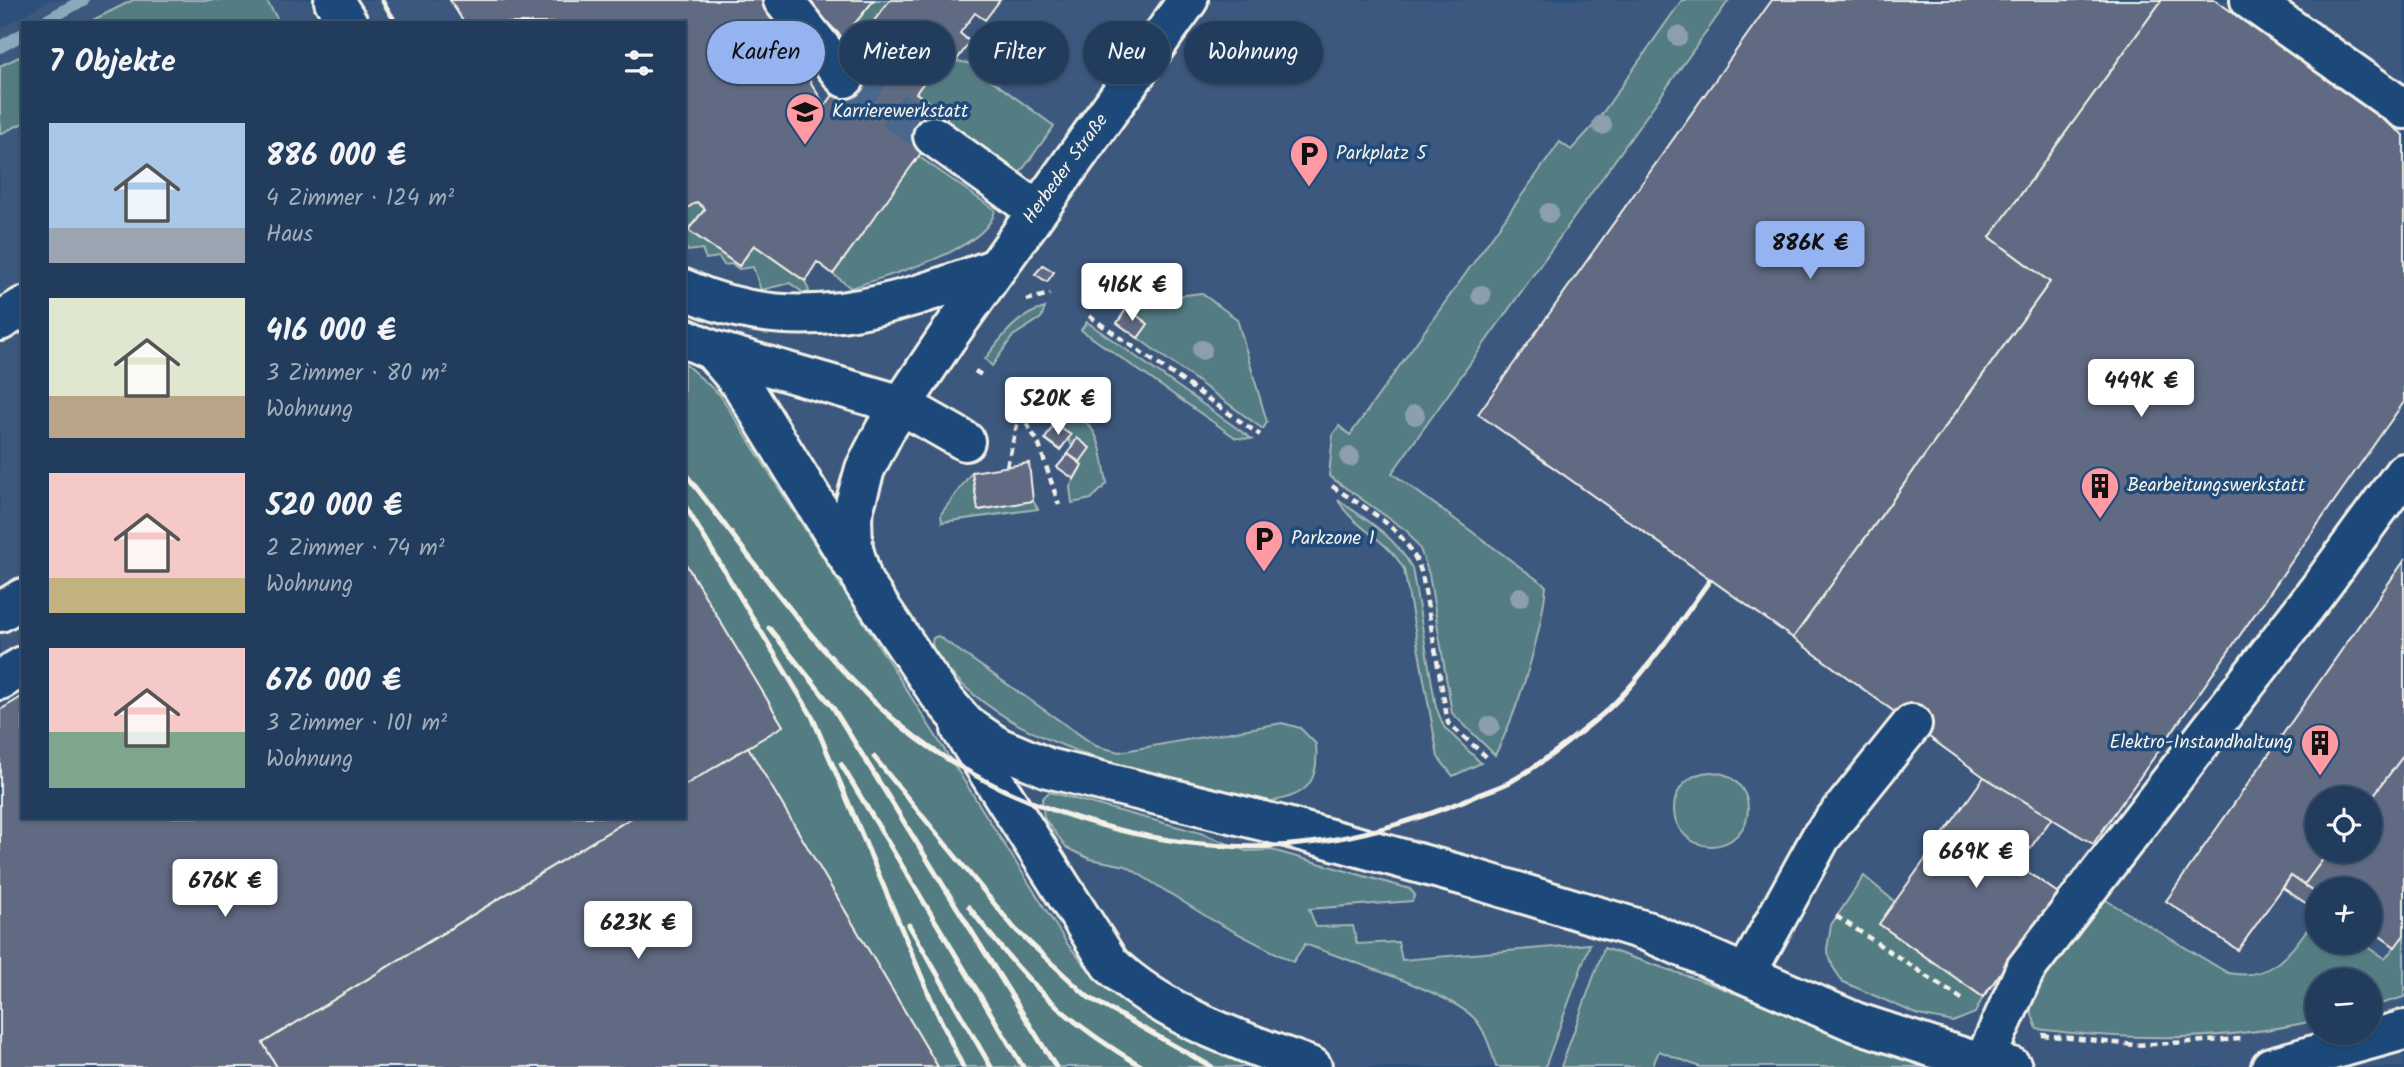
<!DOCTYPE html>
<html lang="de">
<meta charset="utf-8">
<style>
body{margin:0;font-family:Kalam,sans-serif;background:#2d4766;color:#f1f3f6;height:100vh;display:flex;flex-direction:column;font-size:26px;white-space:nowrap}
*{box-sizing:border-box;margin:0}
p{font-size:23px;color:#a2adbc}
.icon{flex:none;width:38px;height:38px;fill:none;stroke:currentColor;stroke-width:2;stroke-linecap:round;stroke-linejoin:round}
.map{position:relative;flex:1;overflow:hidden}
.drawer{position:absolute;left:21px;top:21px;width:665px;height:798px;display:flex;flex-direction:column;background:#213c5d;border-radius:0px;box-shadow:0 2px 5px #0004,0 0 0 2px #3e5672}
.drawer>*{flex:none}
.top-card{position:absolute;left:707px;top:21px;width:665px;height:63px;display:flex;gap:14px}
.controls{position:absolute;left:2305px;top:786px;display:grid;gap:14px}
.controls a{display:grid;place-items:center;width:77px;height:77px;border-radius:50%;background:#213c5d;box-shadow:0 2px 5px #0004,0 0 0 2px #3e5672;font-size:35px}
.price{position:absolute;translate:-50% -60px;padding:0 16px;border-radius:7px;background:#fff;color:#222;font-size:23px;line-height:46px;filter:drop-shadow(0 2px 4px #0008)}
.price::after{content:'';position:absolute;left:50%;top:42px;width:21px;height:16px;margin-left:-10px;background:inherit;clip-path:polygon(0 0,100% 0,50% 100%)}
.price.current{background:#95b2f1;color:#111}
ul{padding:0;list-style:none}
li{display:flex;align-items:center;gap:21px;height:175px;padding:0 28px}
li span{display:grid;place-items:center;flex:none;width:196px;height:140px;border-radius:0px;color:#555}
li>.icon{margin-inline-start:auto}
span .icon{width:84px;height:84px;fill:#fffc;stroke-width:1}
li b{font-size:30px}
h2{display:flex;justify-content:space-between;align-items:center;height:84px;padding:0 28px;font-size:30px}
.chip{padding:0 24px;border-radius:32px;background:#213c5d;box-shadow:0 2px 5px #0004,0 0 0 2px #3e5672;font-size:24px;line-height:63px}
.chip.current{background:#95b2f1;color:#111}
.map>svg:first-child{display:block}
</style>
<div class="map">
<svg width="2404" height="1067" viewBox="0 0 2404 1067">
<rect width="100%" height="100%" fill="#2c507c"/>
<filter id="ink" filterUnits="userSpaceOnUse"><feTurbulence type="fractalNoise" baseFrequency=".0143" numOctaves="2"/><feDisplacementMap in="SourceGraphic" scale="14" xChannelSelector="R" yChannelSelector="G"/><feConvolveMatrix kernelMatrix="1 2 1 2 8 2 1 2 1" color-interpolation-filters="sRGB"/></filter>
<g filter="url(#ink)">
<path fill="#3c587e" fill-rule="evenodd" d="M 50,0 L 2404,0 L 2404,1067 L 0,1067 L 0,29 ZM 23,23 L 684,23 L 684,817 L 23,817 ZM 2317,798 L 2370,798 L 2370,850 L 2317,850 ZM 2317,889 L 2370,889 L 2370,942 L 2317,942 ZM 2317,980 L 2370,980 L 2370,1032 L 2317,1032 Z"/>
<g fill="#537c83" stroke="#a4b6b6" stroke-width="2">
<path d="M 133,0 L 266,0 L 280,23 L 87,23 Z"/>
<path d="M 874,0 L 890,0 L 871,27 L 917,61 L 902,83 L 843,38 Z"/>
<path d="M 1682,0 L 1729,0 L 1392,473 L 1546,586 C 1541,636 1518,711 1495,755 L 1452,713 L 1429,574 L 1420,549 L 1407,531 L 1329,476 L 1333,434 L 1339,426 L 1350,435 L 1560,142 L 1571,150 L 1594,125 Z"/>
<path d="M 946,52 L 956,61 L 968,63 L 1054,126 L 1020,173 L 944,120 L 947,115 L 916,93 Z"/>
<path d="M 23,55 L 23,123 L 0,134 L 0,66 Z"/>
<path d="M 918,156 L 995,210 C 988,251 886,275 851,288 L 833,274 Z"/>
<path d="M 697,202 L 705,209 L 688,230 L 739,266 L 754,245 L 805,281 L 809,291 L 805,294 L 790,283 L 761,290 L 753,267 L 739,269 L 732,264 L 724,265 L 719,257 L 706,259 L 702,249 L 688,251 L 684,244 L 684,210 Z"/>
<path d="M 1201,293 L 1237,319 L 1267,422 L 1263,429 L 1138,338 L 1148,324 L 1127,308 L 1131,302 Z"/>
<path d="M 1045,308 L 1041,318 L 1013,336 L 992,366 L 985,359 C 1002,337 1016,315 1045,308 Z"/>
<path d="M 1087,322 L 1252,439 L 1236,438 L 1081,330 Z"/>
<path d="M 684,363 L 720,395 L 1068,945 C 1080,958 1091,974 1105,985 C 1150,1024 1204,1046 1259,1067 L 938,1067 L 748,747 L 783,726 L 684,561 Z"/>
<path d="M 1053,405 C 1099,419 1100,441 1107,484 L 1091,499 L 1072,503 L 1070,487 L 1082,465 L 1062,427 L 1035,407 Z"/>
<path d="M 972,472 L 979,510 L 1033,501 L 1038,509 L 942,522 L 941,514 Z"/>
<path d="M 1338,500 C 1367,520 1395,536 1412,568 L 1436,707 L 1444,727 L 1481,763 L 1453,776 L 1438,757 L 1404,569 C 1386,537 1354,529 1338,500 Z"/>
<path d="M 938,636 L 1096,746 L 1119,752 L 1282,723 L 1300,728 L 1316,744 C 1320,785 1304,798 1264,802 C 1159,773 1028,756 952,674 C 943,664 929,652 933,638 Z"/>
<circle cx="1711" cy="809" r="37"/>
<path d="M 1049,792 L 1201,833 L 1246,851 L 1272,850 L 1410,889 L 1415,895 L 1412,901 L 1309,909 L 1316,927 L 1353,926 L 1357,944 L 1398,942 L 1402,960 L 1590,944 L 1545,1067 L 1496,1067 C 1492,1052 1485,1029 1474,1018 C 1449,992 1343,959 1305,944 L 1293,962 L 1212,920 L 1126,866 L 1090,859 L 1067,848 L 1044,818 L 1042,799 Z"/>
<path d="M 1864,876 L 1895,902 L 1879,924 L 1983,997 L 1975,1013 L 1953,1022 L 1919,1015 L 1843,982 L 1833,967 L 1827,949 L 1831,925 Z"/>
<path d="M 2094,893 L 2228,973 C 2275,982 2292,949 2317,916 L 2317,942 L 2360,942 L 2385,959 L 2404,935 L 2404,997 L 2370,1007 L 2370,980 L 2317,980 L 2317,1020 C 2225,1042 2130,1041 2037,1029 L 2027,1000 Z"/>
<path d="M 1604,948 L 1705,982 L 1931,1067 L 1700,1067 L 1659,1051 L 1652,1067 L 1561,1067 Z"/>
</g>
<g fill="none" stroke-linecap="round" stroke-linejoin="round">
<g stroke="#8aa9bd" stroke-width="12">
<path d="M 42,23 L 83,0"/>
<path d="M 0,47 L 23,34"/>
</g>
</g>
<g fill="#606a82" stroke="#f4f1e8" stroke-width="2">
<path d="M 450,0 L 761,0 L 825,106 L 863,54 L 902,83 L 917,61 L 870,26 L 890,0 L 1000,0 L 985,20 L 975,13 L 960,33 L 970,42 L 956,61 L 946,52 L 916,93 L 948,116 L 833,274 L 817,262 L 805,281 L 754,245 L 739,266 L 688,230 L 705,209 L 697,202 L 684,210 L 684,23 L 464,23 Z"/>
<path d="M 805,0 L 874,0 L 843,38 Z"/>
<path d="M 1772,0 L 2162,0 L 1990,237 L 2050,282 L 1793,638 L 1478,414 Z"/>
<path d="M 2162,0 L 2215,0 L 2404,135 L 2404,402 L 2093,844 L 1984,777 L 1793,638 L 2050,282 L 1990,237 Z"/>
<path d="M 1043,265 L 1054,272 L 1047,282 L 1035,274 Z"/>
<path d="M 1127,308 L 1148,324 L 1138,338 L 1117,323 Z"/>
<path d="M 1054,424 L 1071,435 L 1060,450 L 1045,439 Z"/>
<path d="M 1077,438 L 1090,448 L 1080,462 L 1068,454 Z"/>
<path d="M 1068,454 L 1082,465 L 1074,479 L 1057,467 Z"/>
<path d="M 1029,463 L 1033,501 L 978,510 L 972,472 Z"/>
<path d="M 684,561 L 783,726 L 684,786 Z"/>
<path d="M 2404,561 L 2404,755 L 2370,800 L 2317,798 L 2317,850 L 2330,850 L 2304,885 L 2291,876 L 2238,950 L 2166,901 Z"/>
<path d="M 23,696 L 23,817 L 633,817 L 263,1043 L 277,1067 L 0,1067 L 0,710 Z"/>
<path d="M 748,747 L 938,1067 L 277,1067 L 263,1043 L 633,817 L 684,817 L 684,786 Z"/>
<path d="M 2404,755 L 2404,935 L 2395,947 L 2370,929 L 2370,889 L 2317,889 L 2317,894 L 2304,885 L 2330,850 L 2370,850 L 2370,800 Z"/>
<path d="M 1984,777 L 2052,818 L 2018,865 L 2058,893 L 1983,997 L 1879,924 Z"/>
<path d="M 2291,876 L 2317,894 L 2313,908 L 2283,888 Z"/>
</g>
<g fill="none" stroke-linecap="round" stroke-linejoin="round">
<path stroke="#4a688c" stroke-width="38" stroke-dasharray="38 19" stroke-linecap="butt" d="M 845,78 L 933,136"/>
<g stroke="#f4f1e8" stroke-width="44">
<g id="minor">
<path d="M 783,0 L 845,78"/>
<path d="M 1188,0 L 946,339 L 885,430 L 865,469 L 852,515 L 853,549 L 863,582 L 939,694 L 966,725 L 998,747 L 1048,768 L 1279,825 L 1465,876 L 1646,931 L 1855,1022 L 1968,1059 L 2012,1067"/>
<path d="M 2250,0 L 2404,109"/>
<path d="M 334,1 L 348,23"/>
<path d="M 933,136 L 1036,210"/>
<path d="M 684,289 C 794,339 890,307 996,268"/>
<path d="M 0,321 L 23,307"/>
<path d="M 684,338 L 712,350 L 742,385 L 853,565"/>
<path d="M 712,350 L 902,405 L 965,441"/>
<path d="M 0,612 L 23,598"/>
<path d="M 0,680 L 23,666"/>
<path d="M 961,729 L 1110,964 C 1168,1018 1239,1040 1312,1067"/>
<path d="M 1746,974 L 1821,837 L 1912,724"/>
<path d="M 1984,1062 L 2025,970 L 2319,589 L 2404,473"/>
<path d="M 2271,1067 L 2404,1030"/>
</g>
</g>
<g stroke="#f4f1e8" stroke-width="4.5" stroke-dasharray="7 5" stroke-linecap="butt">
<path d="M 1026,300 L 1050,294"/>
<path d="M 1089,316 L 1260,435"/>
<path d="M 975,371 L 983,376"/>
<path d="M 1020,413 L 1038,442 L 1059,505"/>
<path d="M 1007,466 L 1020,413"/>
<path d="M 1332,486 C 1370,512 1407,528 1422,574 L 1448,723 L 1489,759"/>
<path d="M 1836,916 L 1966,1002"/>
<path d="M 2042,1035 L 2135,1045 L 2242,1039"/>
</g>
<use href="#minor" stroke="#1f4a7a" stroke-width="38"/>
<g stroke="#f4f1e8" stroke-width="5">
<path d="M 382,0 L 396,23"/>
<path d="M 684,472 C 756,563 834,681 929,747 C 1033,819 1184,859 1310,843 C 1363,836 1414,821 1463,801 C 1478,794 1496,789 1510,782 C 1540,765 1571,740 1598,718 C 1638,686 1679,623 1710,580"/>
<path d="M 684,504 L 812,716 L 934,1006 L 963,1067"/>
<path d="M 769,628 L 832,706 L 1056,1067"/>
<path d="M 874,757 L 1015,929 L 1088,997 L 1212,1067"/>
<path d="M 841,764 L 1023,1067"/>
<path d="M 969,907 C 1024,980 1063,1021 1143,1067"/>
<path d="M 909,925 L 991,1067"/>
</g>
</g>
<g fill="#8d9faf">
<circle cx="1678" cy="36" r="10"/>
<circle cx="1602" cy="125" r="10"/>
<circle cx="1549" cy="213" r="10"/>
<circle cx="1481" cy="295" r="10"/>
<circle cx="1202" cy="350" r="10"/>
<circle cx="1415" cy="415" r="10"/>
<circle cx="1350" cy="457" r="10"/>
<circle cx="1520" cy="597" r="10"/>
<circle cx="1490" cy="726" r="10"/>
</g>
</g>
<defs>
<g id="school-pin" transform="scale(2.0125)"><path d="M0 17L-7.5 6A9.5 9.5 0 1 1 7.5 6Z" fill="#ff9aa2" stroke="#1f4a7a"/><path d="M0-5L7-2L0 1L-7-2ZM-4 1L0 2.5L4 1V4Q0 6-4 4Z" fill="#111"/></g>
<g id="parking-pin" transform="scale(2.0125)"><path d="M0 17L-7.5 6A9.5 9.5 0 1 1 7.5 6Z" fill="#ff9aa2" stroke="#1f4a7a"/><path d="M-3.5-5.5H1a3.5 3.5 0 0 1 0 7H-1V5.5H-3.5ZM-1-3.4V-.6H.8a1.4 1.4 0 0 0 0-2.8Z" fill="#111"/></g>
<g id="building-pin" transform="scale(2.0125)"><path d="M0 17L-7.5 6A9.5 9.5 0 1 1 7.5 6Z" fill="#ff9aa2" stroke="#1f4a7a"/><path d="M-4-6H4V6H1V3H-1V6H-4ZM-2.5-4.3h1.7v1.8h-1.7ZM.8-4.3h1.7v1.8H.8ZM-2.5-1h1.7V.8h-1.7ZM.8-1h1.7V.8H.8Z" fill="#111"/></g>
</defs>
<g fill-rule="evenodd">
<use href="#school-pin" x="805" y="112"/>
<use href="#parking-pin" x="1309" y="154"/>
<use href="#building-pin" x="2100" y="486"/>
<use href="#parking-pin" x="1264" y="539"/>
<use href="#building-pin" x="2320" y="743"/>
</g>
<g text-anchor="middle" dominant-baseline="central" stroke-width="7" stroke-linejoin="round" paint-order="stroke">
<g font-size="19" fill="#f4f1e8" stroke="#1f4a7a" text-anchor="start">
<text x="832" y="112">Karrierewerkstatt</text>
<text x="1336" y="154">Parkplatz 5</text>
<text x="2127" y="486">Bearbeitungswerkstatt</text>
<text x="1291" y="539">Parkzone 1</text>
<text x="2293" y="743" text-anchor="end">Elektro-Instandhaltung</text>
</g>
<g font-size="19" fill="#f4f1e8" stroke="#1f4a7a">
<text transform="translate(1066 169) rotate(-54)">Herbeder Straße</text>
</g>
</g>
</svg>
<div class="controls">
<a><svg class="icon" aria-label="locate" viewBox="0 0 24 24"><circle cx="12" cy="12" r="6"/><path d="M12 2v4M12 18v4M2 12h4M18 12h4"/></svg></a>
<a>+</a>
<a>−</a>
</div>
<b class="price current" style="left:1810px;top:281px">886K €</b>
<b class="price" style="left:1132px;top:323px">416K €</b>
<b class="price" style="left:2141px;top:419px">449K €</b>
<b class="price" style="left:1058px;top:437px">520K €</b>
<b class="price" style="left:1976px;top:890px">669K €</b>
<b class="price" style="left:225px;top:919px">676K €</b>
<b class="price" style="left:638px;top:961px">623K €</b>
<div class="top-card">
<a class="chip current">Kaufen</a>
<a class="chip">Mieten</a>
<a class="chip">Filter</a>
<a class="chip">Neu</a>
<a class="chip">Wohnung</a>
</div>
<section class="drawer">
<h2>7 Objekte<svg class="icon" aria-label="filters" viewBox="0 0 24 24"><path d="M4 7h16M4 17h16"/><circle cx="9" cy="7" r="2"/><circle cx="15" cy="17" r="2"/></svg></h2>
<ul>
<li><span style="background:linear-gradient(#a9c7e8 75%,#9aa5b1 0)"><svg class="icon" aria-label="home" viewBox="0 0 24 24"><path d="M3 11l9-7 9 7M6 9v11h12V9"/></svg></span><div><b>886 000 €</b><p>4 Zimmer · 124 m²</p><p>Haus</p></div></li>
<li><span style="background:linear-gradient(#dfe7d0 70%,#b9a48a 0)"><svg class="icon" aria-label="home" viewBox="0 0 24 24"><path d="M3 11l9-7 9 7M6 9v11h12V9"/></svg></span><div><b>416 000 €</b><p>3 Zimmer · 80 m²</p><p>Wohnung</p></div></li>
<li><span style="background:linear-gradient(#f6c9c9 75%,#c2b280 0)"><svg class="icon" aria-label="home" viewBox="0 0 24 24"><path d="M3 11l9-7 9 7M6 9v11h12V9"/></svg></span><div><b>520 000 €</b><p>2 Zimmer · 74 m²</p><p>Wohnung</p></div></li>
<li><span style="background:linear-gradient(#f6c9c9 60%,#7fa58c 0)"><svg class="icon" aria-label="home" viewBox="0 0 24 24"><path d="M3 11l9-7 9 7M6 9v11h12V9"/></svg></span><div><b>676 000 €</b><p>3 Zimmer · 101 m²</p><p>Wohnung</p></div></li>
</ul>
</section>
</div>
